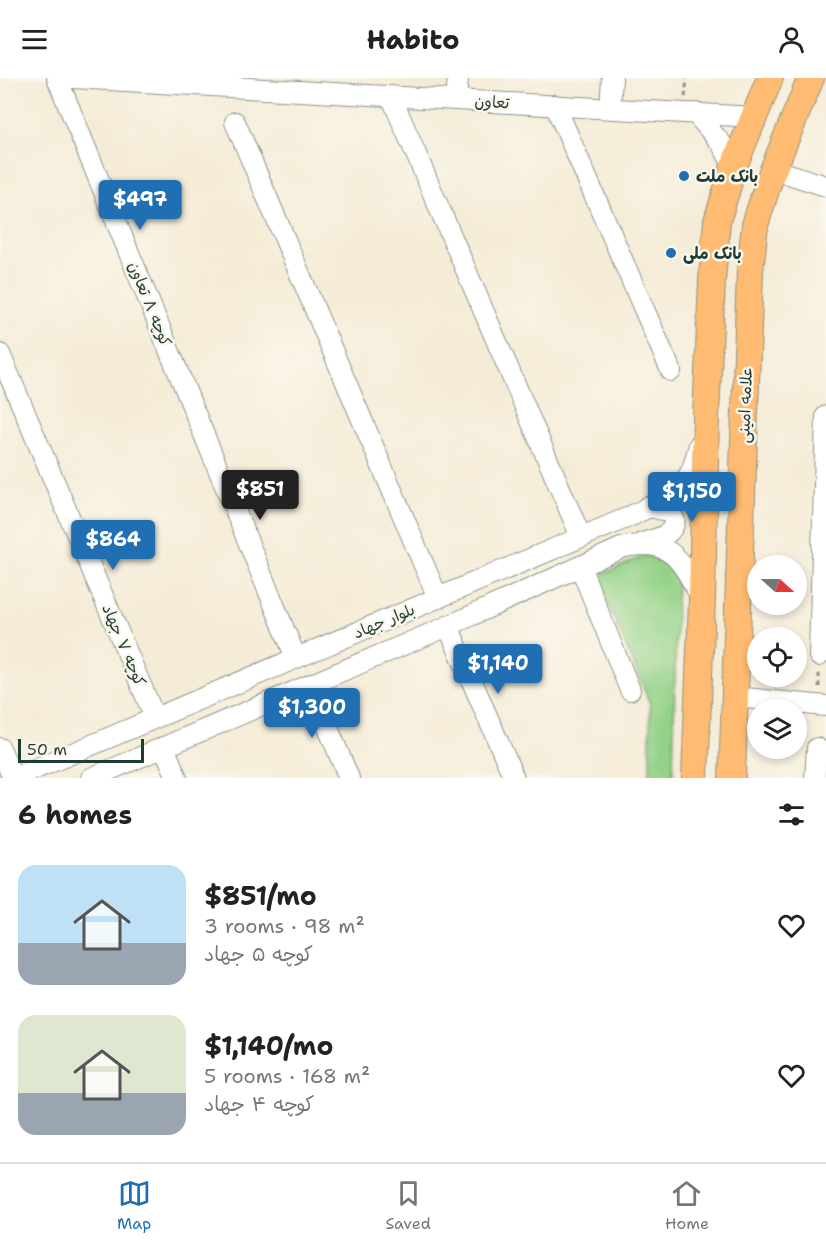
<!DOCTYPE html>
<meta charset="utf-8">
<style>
body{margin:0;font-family:"Shantell Sans","Playpen Sans Arabic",sans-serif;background:#f2f2f2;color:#222;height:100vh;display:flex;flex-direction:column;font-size:22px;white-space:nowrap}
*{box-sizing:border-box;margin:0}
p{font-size:20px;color:#767676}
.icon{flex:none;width:33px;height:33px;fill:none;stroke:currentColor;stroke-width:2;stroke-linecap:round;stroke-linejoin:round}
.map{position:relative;height:700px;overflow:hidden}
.sheet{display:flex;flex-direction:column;background:#fff;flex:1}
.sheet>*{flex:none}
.needle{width:39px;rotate:111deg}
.fabs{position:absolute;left:747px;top:477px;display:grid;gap:12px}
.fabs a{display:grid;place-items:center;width:60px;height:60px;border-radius:50%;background:#fff;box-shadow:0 3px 9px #0003;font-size:30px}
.scale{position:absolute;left:18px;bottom:15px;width:126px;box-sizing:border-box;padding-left:6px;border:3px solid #1f3d34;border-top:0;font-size:16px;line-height:21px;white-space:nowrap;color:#1f3d34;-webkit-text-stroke:4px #fbf7ec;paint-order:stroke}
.price{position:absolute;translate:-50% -51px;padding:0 14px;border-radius:6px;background:#1f6fb2;color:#fff;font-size:20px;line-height:39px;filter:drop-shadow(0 2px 3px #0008)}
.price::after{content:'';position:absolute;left:50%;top:36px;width:18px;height:14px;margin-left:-9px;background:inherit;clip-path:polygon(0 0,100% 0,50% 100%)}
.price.current{background:#222;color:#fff}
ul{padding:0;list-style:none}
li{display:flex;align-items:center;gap:18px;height:150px;padding:0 18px}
li span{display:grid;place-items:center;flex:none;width:168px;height:120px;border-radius:18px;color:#555}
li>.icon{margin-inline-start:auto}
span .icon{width:72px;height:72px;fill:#fffc;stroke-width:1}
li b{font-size:26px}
h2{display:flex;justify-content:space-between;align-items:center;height:72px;padding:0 18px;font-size:26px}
header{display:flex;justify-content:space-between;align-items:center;height:78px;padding:0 18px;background:#fff;font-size:27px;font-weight:700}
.menu{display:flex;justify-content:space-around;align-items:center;height:84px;border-top:2px solid #e0e0e0;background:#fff;font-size:16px;color:#767676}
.menu a{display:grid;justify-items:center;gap:3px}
.menu .current{color:#1f6fb2}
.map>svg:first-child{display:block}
</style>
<header><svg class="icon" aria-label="menu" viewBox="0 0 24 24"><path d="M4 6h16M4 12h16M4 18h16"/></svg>Habito<svg class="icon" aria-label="person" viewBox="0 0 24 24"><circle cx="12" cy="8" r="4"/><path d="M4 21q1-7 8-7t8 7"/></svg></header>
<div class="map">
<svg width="826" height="700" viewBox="0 0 826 700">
<rect width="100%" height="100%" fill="#fbf7ec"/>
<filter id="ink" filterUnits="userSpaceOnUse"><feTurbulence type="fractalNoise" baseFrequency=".0167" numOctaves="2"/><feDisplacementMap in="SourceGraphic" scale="12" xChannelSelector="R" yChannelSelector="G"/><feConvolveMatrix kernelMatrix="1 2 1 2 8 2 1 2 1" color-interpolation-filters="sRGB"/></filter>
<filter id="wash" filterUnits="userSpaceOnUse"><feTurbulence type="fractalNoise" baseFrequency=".008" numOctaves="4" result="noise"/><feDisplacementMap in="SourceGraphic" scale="24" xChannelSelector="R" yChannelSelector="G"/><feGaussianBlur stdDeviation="1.35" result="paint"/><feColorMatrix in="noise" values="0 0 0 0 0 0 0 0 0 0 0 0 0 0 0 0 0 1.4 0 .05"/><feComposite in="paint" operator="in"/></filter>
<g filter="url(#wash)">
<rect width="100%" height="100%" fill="#f5ecd7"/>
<path fill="#94d288" stroke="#5a885e" stroke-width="1.5" d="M 646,477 L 677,491 L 673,700 L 650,700 L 650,626 L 597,499 Z"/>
</g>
<g filter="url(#ink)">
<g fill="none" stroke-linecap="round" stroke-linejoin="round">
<g stroke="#8a9486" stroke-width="22">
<g id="minor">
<path d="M 57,0 L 296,580"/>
<path d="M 73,0 L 754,39"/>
<path d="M 391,18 L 581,459"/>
<path d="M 456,22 L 458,0"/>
<path d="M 555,27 L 671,293"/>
<path d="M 610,30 L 612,0"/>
<path d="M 695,35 L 721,65 L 734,88"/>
<path d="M 235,44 L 438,520"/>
<path d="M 773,91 L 826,108"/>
<path d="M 0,276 L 155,640"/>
<path d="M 642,465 C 651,462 663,460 669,454 C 686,436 659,430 647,429"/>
<path d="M 580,488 L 630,612"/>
<path d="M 448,548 L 514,700"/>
<path d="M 819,578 L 826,338"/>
<path d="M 310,607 L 349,700"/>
<path d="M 735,619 L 826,628"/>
<path d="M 164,669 L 177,700"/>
<path d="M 0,670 L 13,700"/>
<path d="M 14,700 L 631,438 C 654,426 681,416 692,391 C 695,383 697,374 699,367"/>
<path d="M 91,700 L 448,548 L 621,470 C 672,458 680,482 702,521"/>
<path d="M 815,700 L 817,670"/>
</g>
</g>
<g stroke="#8a9486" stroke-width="28">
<g id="major">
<path d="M 695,700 L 702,521 L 706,338 L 712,203 L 717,143 L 734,88 L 770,0"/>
<path d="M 732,700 L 750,193 L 755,147 L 770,99 L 811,0"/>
</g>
</g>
<g stroke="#8a9486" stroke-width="3" stroke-dasharray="4.5 4.5" stroke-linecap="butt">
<path d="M 685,19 L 687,0"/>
<path d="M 819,609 L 819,595"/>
</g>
<use href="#minor" stroke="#fff" stroke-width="20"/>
<use href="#major" stroke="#febb71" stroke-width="26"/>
</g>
</g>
<g fill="#1f6fb2" stroke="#fbf7ec" stroke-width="2">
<circle cx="684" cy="98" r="6"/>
<circle cx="671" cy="175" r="6"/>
</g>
<g text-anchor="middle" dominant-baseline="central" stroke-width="5" stroke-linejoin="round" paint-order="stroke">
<g font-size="16" fill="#1f3d34" stroke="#fbf7ec">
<text transform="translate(492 24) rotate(3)">تعاون</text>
<text transform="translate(150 226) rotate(68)">کوچه ۸ تعاون</text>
<text transform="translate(745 327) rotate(-88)">علامه امینی</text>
<text transform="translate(384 543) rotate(-23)">بلوار جهاد</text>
<text transform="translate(124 567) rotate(67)">کوچه ۷ جهاد</text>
</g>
<g font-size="16" font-weight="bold" fill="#1f3d34" stroke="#fbf7ec" text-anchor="start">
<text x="696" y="98">بانک ملت</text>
<text x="683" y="175">بانک ملی</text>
</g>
</g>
</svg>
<div class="fabs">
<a><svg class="needle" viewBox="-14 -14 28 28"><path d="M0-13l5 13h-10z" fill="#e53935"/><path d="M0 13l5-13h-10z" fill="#767676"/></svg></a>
<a><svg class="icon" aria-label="locate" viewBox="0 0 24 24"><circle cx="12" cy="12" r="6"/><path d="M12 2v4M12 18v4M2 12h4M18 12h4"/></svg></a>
<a><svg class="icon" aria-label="layers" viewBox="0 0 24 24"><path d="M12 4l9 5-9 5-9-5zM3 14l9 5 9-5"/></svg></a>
</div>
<div class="scale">50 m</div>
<b class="price" style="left:140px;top:153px">$497</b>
<b class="price current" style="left:260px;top:443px">$851</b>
<b class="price" style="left:692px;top:445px">$1,150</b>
<b class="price" style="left:113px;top:493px">$864</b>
<b class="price" style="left:498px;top:617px">$1,140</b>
<b class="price" style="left:312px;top:661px">$1,300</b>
</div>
<section class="sheet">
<h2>6 homes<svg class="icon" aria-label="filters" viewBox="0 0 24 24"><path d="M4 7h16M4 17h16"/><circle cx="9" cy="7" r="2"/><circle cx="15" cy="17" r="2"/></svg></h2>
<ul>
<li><span style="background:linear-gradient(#bfe0f5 65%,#9aa5b1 0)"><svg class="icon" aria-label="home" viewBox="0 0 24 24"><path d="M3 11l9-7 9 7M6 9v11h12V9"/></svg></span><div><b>$851/mo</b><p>3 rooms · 98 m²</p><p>کوچه ۵ جهاد</p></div><svg class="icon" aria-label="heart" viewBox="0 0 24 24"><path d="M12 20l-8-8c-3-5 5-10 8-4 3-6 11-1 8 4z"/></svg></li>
<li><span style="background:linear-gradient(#dfe7d0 65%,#9aa5b1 0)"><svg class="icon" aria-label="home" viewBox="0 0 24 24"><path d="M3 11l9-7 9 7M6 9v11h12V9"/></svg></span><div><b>$1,140/mo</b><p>5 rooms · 168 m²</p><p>کوچه ۴ جهاد</p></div><svg class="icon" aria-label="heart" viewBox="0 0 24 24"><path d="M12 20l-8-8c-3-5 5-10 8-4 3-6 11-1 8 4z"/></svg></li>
</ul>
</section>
<nav class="menu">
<a class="current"><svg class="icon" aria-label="map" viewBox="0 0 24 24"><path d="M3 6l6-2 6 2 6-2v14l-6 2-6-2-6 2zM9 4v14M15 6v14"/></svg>Map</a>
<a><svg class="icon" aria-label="saved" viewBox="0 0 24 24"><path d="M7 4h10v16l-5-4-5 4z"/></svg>Saved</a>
<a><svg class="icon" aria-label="home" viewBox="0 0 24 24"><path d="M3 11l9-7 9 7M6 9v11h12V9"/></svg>Home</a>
</nav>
